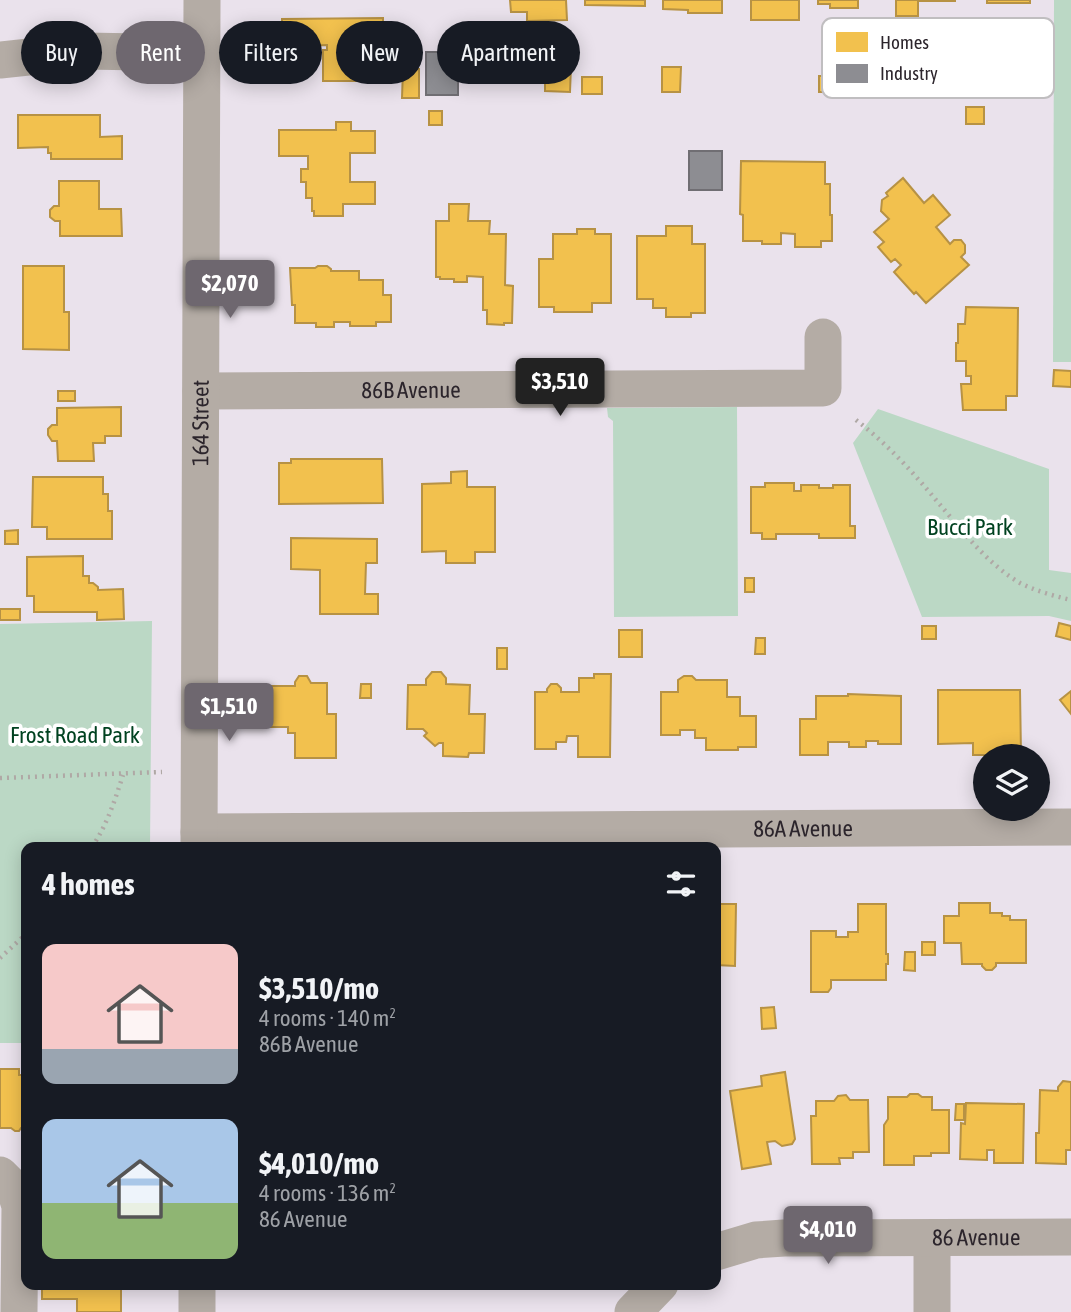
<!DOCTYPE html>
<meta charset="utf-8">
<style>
body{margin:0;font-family:"Asap Condensed",sans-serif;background:#242831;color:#f1f3f6;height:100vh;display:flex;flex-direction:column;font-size:26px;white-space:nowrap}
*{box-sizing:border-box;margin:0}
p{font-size:23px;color:#9ea1a6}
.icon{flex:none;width:38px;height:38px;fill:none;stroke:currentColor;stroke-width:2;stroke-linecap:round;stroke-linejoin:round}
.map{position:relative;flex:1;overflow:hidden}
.side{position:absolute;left:21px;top:842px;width:700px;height:448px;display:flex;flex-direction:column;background:#171b24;border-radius:14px;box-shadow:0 4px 18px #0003}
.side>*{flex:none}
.hud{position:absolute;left:21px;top:21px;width:700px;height:63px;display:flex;gap:14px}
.tools{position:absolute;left:973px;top:744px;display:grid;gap:14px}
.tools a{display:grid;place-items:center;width:77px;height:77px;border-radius:50%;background:#171b24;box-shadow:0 4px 18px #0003;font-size:35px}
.price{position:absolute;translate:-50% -60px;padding:0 16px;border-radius:7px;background:#6e676f;color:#fff;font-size:23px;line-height:46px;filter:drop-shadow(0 2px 4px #0008)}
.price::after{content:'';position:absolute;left:50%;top:42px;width:21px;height:16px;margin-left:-10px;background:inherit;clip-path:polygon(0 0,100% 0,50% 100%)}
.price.active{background:#222;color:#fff}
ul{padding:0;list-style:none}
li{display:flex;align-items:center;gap:21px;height:175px;padding:0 21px}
li span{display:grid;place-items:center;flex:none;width:196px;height:140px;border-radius:14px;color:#555}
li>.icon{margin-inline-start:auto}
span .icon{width:84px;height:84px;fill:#fffc;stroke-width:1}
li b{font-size:30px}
h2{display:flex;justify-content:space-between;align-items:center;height:84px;padding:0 21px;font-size:30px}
.chip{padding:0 24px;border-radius:32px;background:#171b24;box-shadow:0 4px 18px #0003;font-size:24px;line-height:63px}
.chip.active{background:#6e676f;color:#fff}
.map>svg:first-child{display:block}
</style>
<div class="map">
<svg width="1071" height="1312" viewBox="0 0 1071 1312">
<rect width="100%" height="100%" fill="#eae2ec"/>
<g fill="#bbd8c5">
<path d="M 1054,0 L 1071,0 L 1071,362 L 1053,362 Z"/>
<path d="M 737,407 L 738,616 L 614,617 L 613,421 L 608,417 L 607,408 Z"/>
<path d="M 878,409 L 1049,469 L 1049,570 L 1071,573 L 1071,621 L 1049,616 L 922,617 L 853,443 Z"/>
<path d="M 152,621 L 150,847 L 26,847 L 26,1043 L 0,1043 L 0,624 Z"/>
</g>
<g fill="#f2c14e" stroke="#b79244" stroke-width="2">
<path d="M 510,0 L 566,0 L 567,20 L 527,21 L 527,12 L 511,12 Z"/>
<path d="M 585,0 L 645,0 L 645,6 L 585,5 Z"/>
<path d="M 663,0 L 722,0 L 722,13 L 688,13 L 688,10 L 663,9 Z"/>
<rect x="751" y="0" width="48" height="20"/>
<path d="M 818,0 L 858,0 L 858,8 L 830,8 L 830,4 L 818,4 Z"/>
<path d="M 896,0 L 955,0 L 955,1 L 918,1 L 918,16 L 896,16 Z"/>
<rect x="987" y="0" width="43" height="3"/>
<path d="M 383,18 L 383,54 L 391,54 L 391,81 L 323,81 L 323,50 L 327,50 L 327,45 L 295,46 L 295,41 L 282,41 L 282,19 Z"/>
<path d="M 545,66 L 571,66 L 570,92 L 545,91 Z"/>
<path d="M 662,67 L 681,67 L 680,92 L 662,92 Z"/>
<path d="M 403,69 L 419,69 L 419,98 L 402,98 Z"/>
<path d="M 819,76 L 833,76 L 834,92 L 819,92 Z"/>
<rect x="582" y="77" width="20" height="17"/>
<rect x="966" y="107" width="18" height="17"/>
<rect x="429" y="111" width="13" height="14"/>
<path d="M 18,115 L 100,115 L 100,137 L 122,136 L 122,159 L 51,159 L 51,153 L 48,153 L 48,147 L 18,148 Z"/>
<path d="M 336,122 L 351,122 L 351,131 L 375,131 L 375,153 L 350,153 L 350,182 L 375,182 L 375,204 L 343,204 L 343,216 L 314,216 L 314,211 L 312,211 L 312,198 L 306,198 L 306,182 L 301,182 L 301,169 L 308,169 L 308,156 L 279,156 L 279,130 L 336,130 Z"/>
<path d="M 741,161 L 825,162 L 825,184 L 830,184 L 830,215 L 832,215 L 832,241 L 821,241 L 821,247 L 795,247 L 795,234 L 781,233 L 781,244 L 762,244 L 762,241 L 743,241 L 743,215 L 740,214 Z"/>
<path d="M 903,178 L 924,203 L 933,195 L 950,215 L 936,227 L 950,244 L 954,240 L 961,240 L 965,245 L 965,253 L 961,257 L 969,265 L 926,303 L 916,292 L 914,294 L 894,272 L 901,265 L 895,259 L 891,262 L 878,247 L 884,242 L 874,232 L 889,219 L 881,211 L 882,200 L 888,196 L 886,193 Z"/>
<path d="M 59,181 L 99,181 L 99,209 L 121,209 L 122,236 L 60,236 L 60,221 L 55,221 L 50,217 L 50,210 L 54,206 L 59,206 Z"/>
<path d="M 449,204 L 469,204 L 468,221 L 490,221 L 489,234 L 506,234 L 505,285 L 513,286 L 512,323 L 504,323 L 504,325 L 487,324 L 487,310 L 483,310 L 483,277 L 467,276 L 467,282 L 454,282 L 454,279 L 440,279 L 440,277 L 436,277 L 436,221 L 449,221 Z"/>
<path d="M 666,226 L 692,226 L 692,244 L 705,244 L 705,313 L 691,313 L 691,317 L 666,317 L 666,308 L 653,308 L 653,299 L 637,299 L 637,236 L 666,236 Z"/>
<path d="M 577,229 L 595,229 L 595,234 L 611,234 L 611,303 L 592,303 L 592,312 L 554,312 L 554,307 L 539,307 L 539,259 L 553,259 L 553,234 L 577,234 Z"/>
<path d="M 23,266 L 64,266 L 64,312 L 69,312 L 69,350 L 23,349 Z"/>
<path d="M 318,266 L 327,266 L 331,269 L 331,271 L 359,271 L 359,280 L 383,280 L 383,295 L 391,295 L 391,322 L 376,322 L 376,326 L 350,326 L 350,322 L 334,322 L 334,327 L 316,327 L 316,323 L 295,323 L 295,305 L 292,305 L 290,268 L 315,268 Z"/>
<path d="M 966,307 L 1018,308 L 1017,396 L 1006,396 L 1006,410 L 963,410 L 961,384 L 971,384 L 971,376 L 966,376 L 966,361 L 956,361 L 956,343 L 958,343 L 958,324 L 965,324 Z"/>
<path d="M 1054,370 L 1071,371 L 1071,387 L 1053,386 Z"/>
<rect x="58" y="391" width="17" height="10"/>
<path d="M 121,407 L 121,436 L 105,436 L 105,443 L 93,443 L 94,461 L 58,461 L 57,441 L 52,441 L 48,435 L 48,429 L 52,425 L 57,425 L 57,408 Z"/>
<path d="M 291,459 L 382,459 L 383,503 L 279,504 L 279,463 L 291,463 Z"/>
<path d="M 467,471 L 467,487 L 495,487 L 495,552 L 475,552 L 475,563 L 446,563 L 446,551 L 422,552 L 422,484 L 451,483 L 451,472 Z"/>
<path d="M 33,477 L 103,477 L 103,494 L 108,494 L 108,511 L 112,511 L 112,539 L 47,539 L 47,527 L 32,527 Z"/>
<path d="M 765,483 L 794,483 L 794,491 L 801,491 L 801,485 L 819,485 L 819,488 L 833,488 L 833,485 L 850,485 L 850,526 L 855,526 L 855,538 L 819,538 L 819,534 L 776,534 L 776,539 L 762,539 L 762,533 L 751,533 L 751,487 L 765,487 Z"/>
<path d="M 18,530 L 18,544 L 5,544 L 5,531 Z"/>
<path d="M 291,538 L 377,539 L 377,563 L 366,563 L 365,594 L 378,594 L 378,614 L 320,614 L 320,570 L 291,569 Z"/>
<path d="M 83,556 L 83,576 L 89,576 L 89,583 L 93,583 L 98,587 L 98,590 L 123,589 L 124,619 L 97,620 L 97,612 L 34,612 L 34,596 L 27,596 L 27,557 Z"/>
<rect x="745" y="578" width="9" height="14"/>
<rect x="0" y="609" width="20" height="11"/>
<path d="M 1059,623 L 1071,626 L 1071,640 L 1056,636 Z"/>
<rect x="922" y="626" width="14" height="13"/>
<rect x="619" y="630" width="23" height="27"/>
<path d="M 756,638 L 765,638 L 765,654 L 755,654 Z"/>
<rect x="497" y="648" width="10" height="21"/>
<path d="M 432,672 L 441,672 L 446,678 L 446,684 L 470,685 L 469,714 L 485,714 L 484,753 L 469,753 L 468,757 L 443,756 L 443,743 L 439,743 L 435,746 L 424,736 L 427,733 L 423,729 L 407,729 L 408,685 L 426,685 L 426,679 Z"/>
<path d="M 594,674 L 611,674 L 610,757 L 578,757 L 578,736 L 567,736 L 566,742 L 556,742 L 556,749 L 535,749 L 535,692 L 547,692 L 547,689 L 551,684 L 557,684 L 561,688 L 561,692 L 579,692 L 579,678 L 594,678 Z"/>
<path d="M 299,676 L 307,676 L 311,683 L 327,683 L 327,714 L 336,714 L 336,758 L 295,758 L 295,733 L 288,733 L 288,727 L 271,727 L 271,686 L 295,686 L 295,682 Z"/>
<path d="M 684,676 L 692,676 L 696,680 L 727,680 L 727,697 L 740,697 L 740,716 L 756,716 L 756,747 L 738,747 L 738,750 L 706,750 L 706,738 L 695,738 L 695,730 L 680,730 L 680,735 L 661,735 L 661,692 L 678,692 L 678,680 Z"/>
<path d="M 361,684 L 371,684 L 371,698 L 360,698 Z"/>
<path d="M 938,690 L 1020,690 L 1021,755 L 973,755 L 973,743 L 938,744 Z"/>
<path d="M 1071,691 L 1071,714 L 1060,700 Z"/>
<path d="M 848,694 L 901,696 L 901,744 L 878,744 L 878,741 L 866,741 L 866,747 L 849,747 L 849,742 L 828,742 L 828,755 L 800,755 L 800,719 L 816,719 L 816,696 L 848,696 Z"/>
<path d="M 959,903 L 990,903 L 990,913 L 1002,913 L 1002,916 L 1010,916 L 1010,920 L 1026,920 L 1026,963 L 996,963 L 996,966 L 992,970 L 986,970 L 982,966 L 982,964 L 962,964 L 961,943 L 944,943 L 944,916 L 959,916 Z"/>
<path d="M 716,904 L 736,904 L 735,966 L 716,965 Z"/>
<path d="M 858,904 L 886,904 L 886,954 L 888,954 L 888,964 L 886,964 L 886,980 L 831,980 L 831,988 L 828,992 L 811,992 L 811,931 L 836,931 L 836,937 L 848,937 L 848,932 L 858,932 Z"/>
<rect x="922" y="942" width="13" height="13"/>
<path d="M 905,952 L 915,952 L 915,971 L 904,970 Z"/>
<path d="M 774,1007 L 776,1028 L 762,1029 L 761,1008 Z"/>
<path d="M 0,1069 L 19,1069 L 19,1075 L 26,1075 L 26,1090 L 24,1090 L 24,1128 L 21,1128 L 19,1131 L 15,1131 L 11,1128 L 0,1128 Z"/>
<path d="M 785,1072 L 795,1139 L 792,1144 L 782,1146 L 775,1141 L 767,1142 L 771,1164 L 742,1169 L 730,1091 L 762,1086 L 761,1076 Z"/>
<path d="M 1063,1081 L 1071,1082 L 1071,1150 L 1066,1150 L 1066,1164 L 1036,1163 L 1036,1133 L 1039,1133 L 1040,1090 L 1058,1091 L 1058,1087 Z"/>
<path d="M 910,1094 L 918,1094 L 922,1097 L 932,1097 L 932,1110 L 949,1110 L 949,1153 L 931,1153 L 931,1156 L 914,1156 L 914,1165 L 884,1165 L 884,1125 L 888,1119 L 888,1097 L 907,1097 Z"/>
<path d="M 846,1095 L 850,1100 L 868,1100 L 869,1152 L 853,1152 L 853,1158 L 839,1158 L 840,1164 L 812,1164 L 811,1116 L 816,1116 L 816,1101 L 834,1101 L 838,1096 Z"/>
<path d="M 966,1103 L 1024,1104 L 1023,1163 L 994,1163 L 994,1150 L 987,1150 L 987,1160 L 960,1159 L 961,1123 L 965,1124 Z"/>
<path d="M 956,1104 L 964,1104 L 964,1120 L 955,1120 Z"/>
<path d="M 42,1284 L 121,1284 L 121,1312 L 77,1312 L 77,1299 L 42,1299 Z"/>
</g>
<g fill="#8d8d92" stroke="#706e73" stroke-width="2">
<rect x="426" y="52" width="32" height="43"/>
<rect x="689" y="151" width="33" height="39"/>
</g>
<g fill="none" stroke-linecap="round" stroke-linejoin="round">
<g stroke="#afa8a5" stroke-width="4.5" stroke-dasharray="2 5" stroke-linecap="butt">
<path d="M 856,420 C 886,443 912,471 936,500 C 961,529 986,563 1020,583 C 1036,591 1054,596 1071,600"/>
<path d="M 0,778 L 162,772"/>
<path d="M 92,847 C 107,825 115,800 123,775"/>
<path d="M 0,958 L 26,934"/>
</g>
<g stroke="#b4aca5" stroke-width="37">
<path d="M 0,60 L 84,51 L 202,53"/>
<path id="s1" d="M 201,391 L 823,388 L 823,337"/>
<path id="s2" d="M 199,832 L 1071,827"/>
<path id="s3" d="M 199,847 L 202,0"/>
<path d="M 0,1175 L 15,1190 L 20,1206 L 19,1312"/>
<path d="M 932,1238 L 932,1312"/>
<path id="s4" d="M 716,1252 L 756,1240 L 784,1238 L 1071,1237"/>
<path d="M 197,1312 L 197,1284"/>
<path d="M 633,1312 L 660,1284"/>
</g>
</g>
<g text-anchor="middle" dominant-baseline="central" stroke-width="7" stroke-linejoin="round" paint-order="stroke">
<g font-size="23" fill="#2c252c" stroke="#fff">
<text stroke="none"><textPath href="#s1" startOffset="210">86B Avenue</textPath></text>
<text stroke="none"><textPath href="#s3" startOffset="424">164 Street</textPath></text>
<text stroke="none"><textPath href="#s2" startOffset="604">86A Avenue</textPath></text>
<text stroke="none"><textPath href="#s4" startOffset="262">86 Avenue</textPath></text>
</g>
<g font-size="23" fill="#004220" stroke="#fff">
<text x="970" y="527">Bucci Park</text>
<text x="75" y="735">Frost Road Park</text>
</g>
</g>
<rect x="822" y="18" width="232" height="80" rx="10" fill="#fff" stroke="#c0bec0" stroke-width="2"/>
<rect x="836" y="32" width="32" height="20" fill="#f2c14e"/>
<rect x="836" y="64" width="32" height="19" fill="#8d8d92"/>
<g font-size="19" fill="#2c252c">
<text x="880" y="49">Homes</text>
<text x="880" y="80">Industry</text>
</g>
</svg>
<div class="tools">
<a><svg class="icon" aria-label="layers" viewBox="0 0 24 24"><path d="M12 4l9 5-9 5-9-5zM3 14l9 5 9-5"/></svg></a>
</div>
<b class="price" style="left:230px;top:320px">$2,070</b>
<b class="price active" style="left:560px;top:418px">$3,510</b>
<b class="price" style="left:229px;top:743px">$1,510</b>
<b class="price" style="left:828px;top:1266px">$4,010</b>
<div class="hud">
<a class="chip">Buy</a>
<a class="chip active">Rent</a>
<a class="chip">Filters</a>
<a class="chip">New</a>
<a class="chip">Apartment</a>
</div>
<section class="side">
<h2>4 homes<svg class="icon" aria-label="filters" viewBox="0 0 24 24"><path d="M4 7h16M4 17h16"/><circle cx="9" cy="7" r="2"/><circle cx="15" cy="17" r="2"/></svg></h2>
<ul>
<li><span style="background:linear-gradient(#f6c9c9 75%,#9aa5b1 0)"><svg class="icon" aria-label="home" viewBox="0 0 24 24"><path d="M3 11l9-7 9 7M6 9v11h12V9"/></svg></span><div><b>$3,510/mo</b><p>4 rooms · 140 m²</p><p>86B Avenue</p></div></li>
<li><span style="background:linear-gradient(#a9c7e8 60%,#8fb573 0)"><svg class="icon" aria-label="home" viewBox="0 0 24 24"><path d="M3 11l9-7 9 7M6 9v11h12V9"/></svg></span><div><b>$4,010/mo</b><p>4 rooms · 136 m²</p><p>86 Avenue</p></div></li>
</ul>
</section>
</div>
